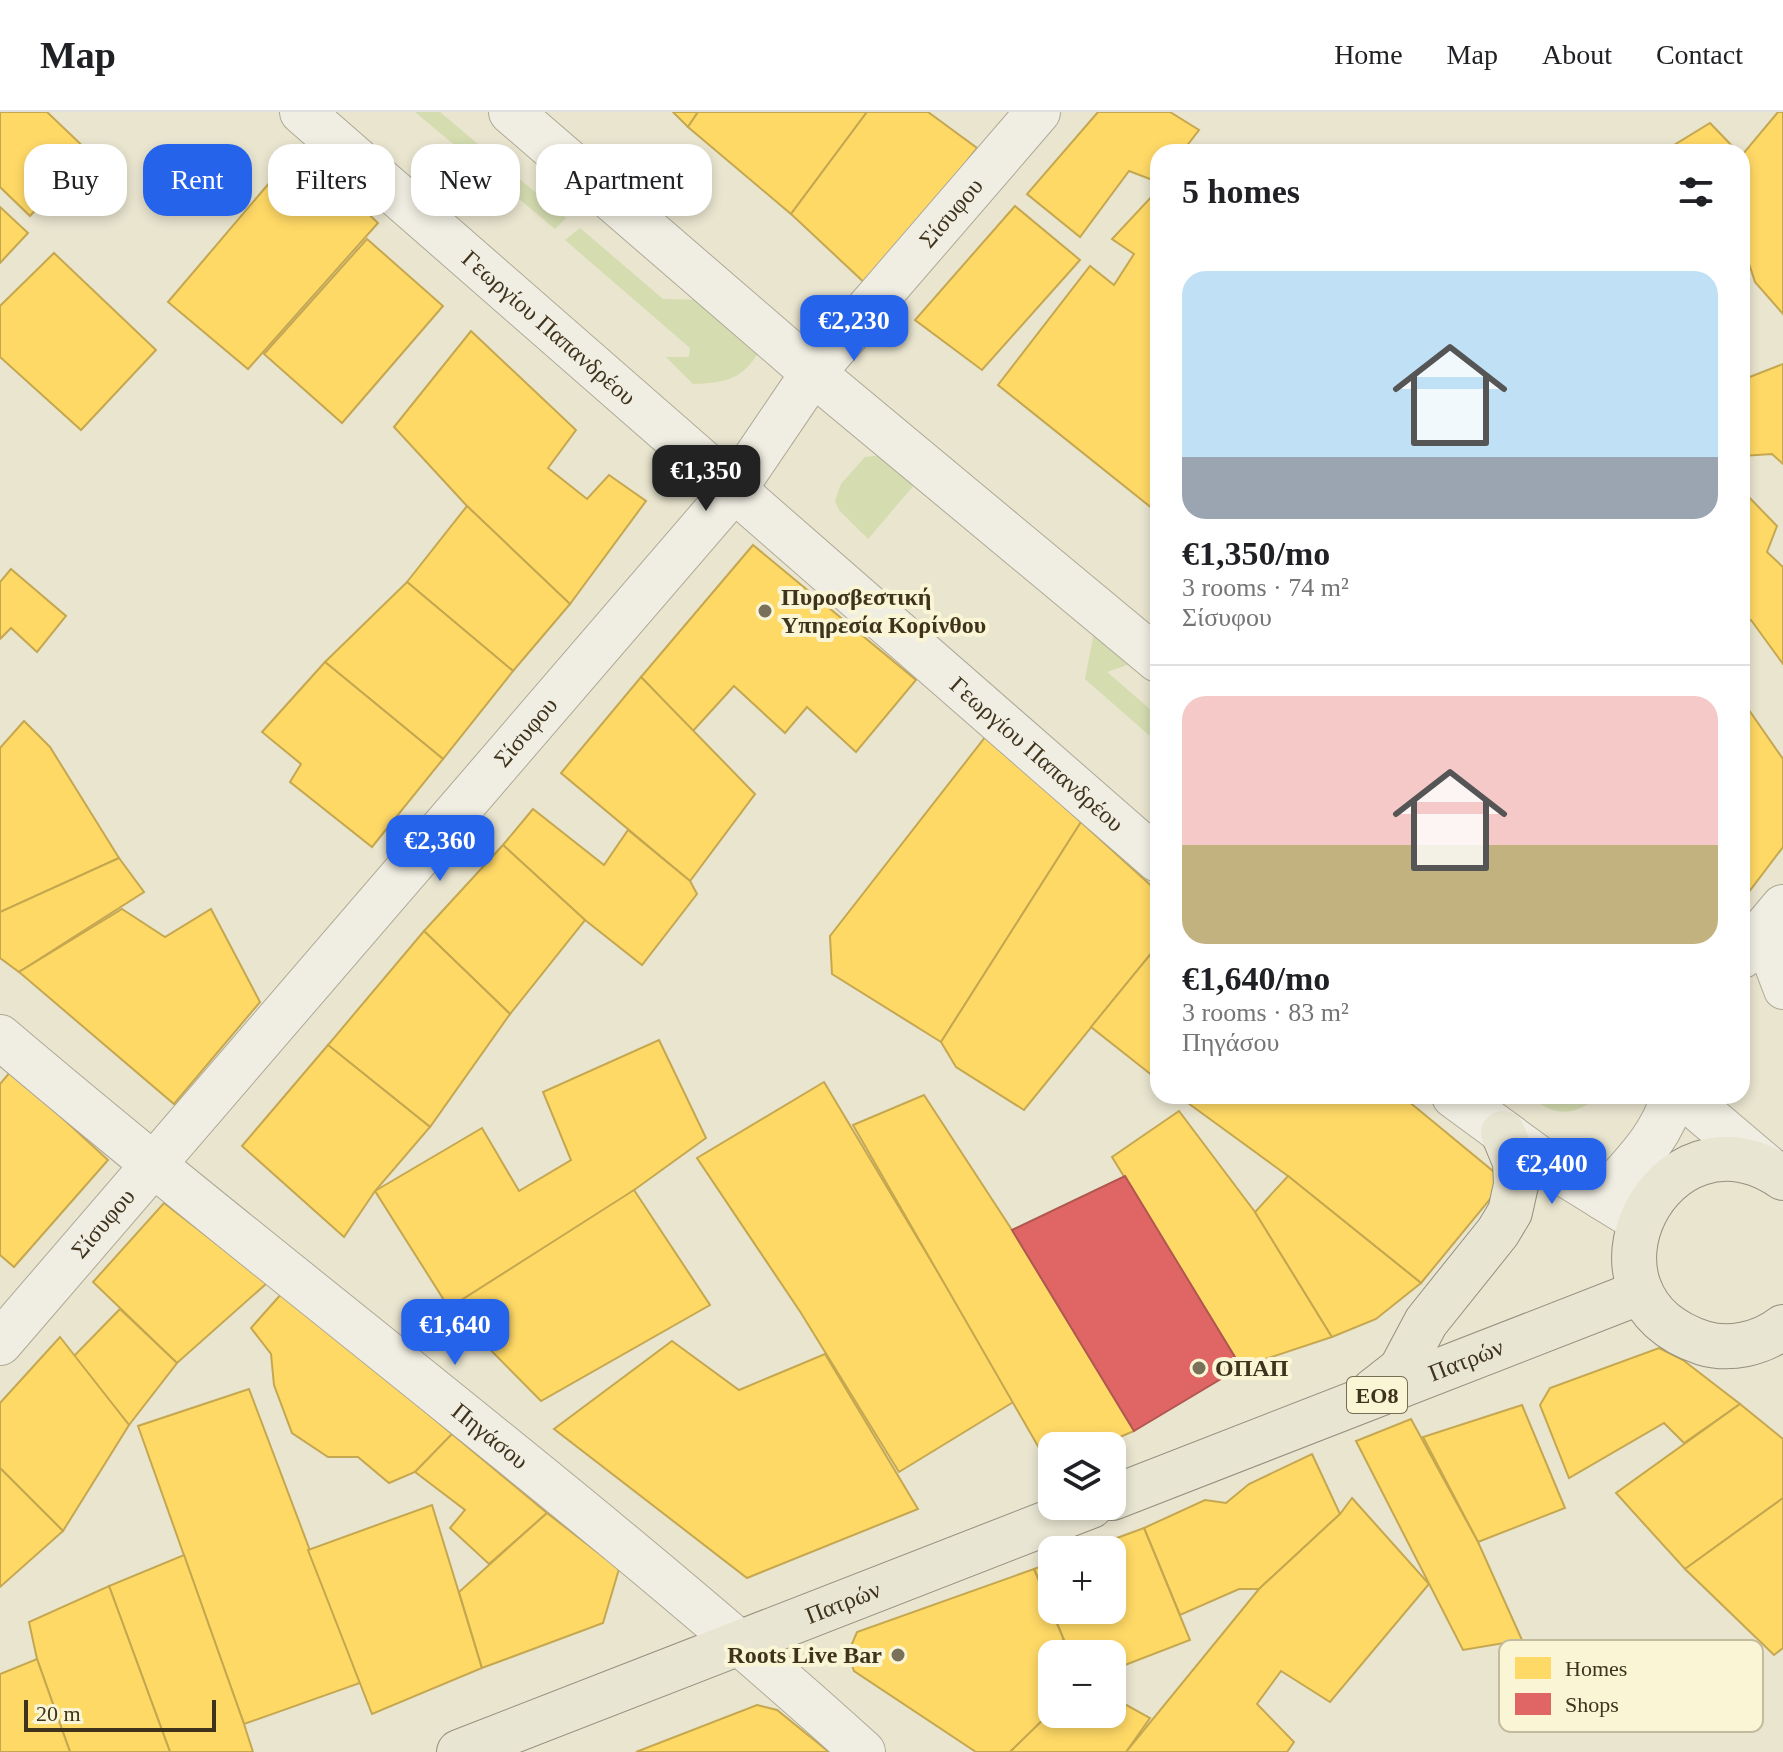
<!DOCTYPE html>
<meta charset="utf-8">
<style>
body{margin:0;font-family:Georgia,serif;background:#f2f2f2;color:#202124;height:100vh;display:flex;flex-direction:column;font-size:30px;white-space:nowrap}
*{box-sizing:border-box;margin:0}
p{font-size:26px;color:#757577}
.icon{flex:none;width:44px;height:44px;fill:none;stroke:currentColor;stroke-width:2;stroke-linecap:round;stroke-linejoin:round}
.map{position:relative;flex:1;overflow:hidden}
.side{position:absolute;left:1150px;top:32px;width:600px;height:960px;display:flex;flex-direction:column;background:#fff;border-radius:24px;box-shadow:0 4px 12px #0003}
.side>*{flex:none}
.guide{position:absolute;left:24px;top:32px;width:760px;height:72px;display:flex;gap:16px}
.buttons{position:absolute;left:1038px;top:1320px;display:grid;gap:16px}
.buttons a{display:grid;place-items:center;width:88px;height:88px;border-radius:16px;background:#fff;box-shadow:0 4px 12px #0003;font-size:40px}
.scale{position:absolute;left:24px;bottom:20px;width:192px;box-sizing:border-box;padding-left:8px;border:4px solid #3f331d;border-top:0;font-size:22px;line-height:28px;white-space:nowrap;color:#3f331d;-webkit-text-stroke:6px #faf5d5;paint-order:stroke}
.price{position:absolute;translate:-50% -68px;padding:0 18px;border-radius:16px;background:#2563eb;color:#fff;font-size:26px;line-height:52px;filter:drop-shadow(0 2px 4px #0008)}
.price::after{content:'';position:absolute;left:50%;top:48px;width:24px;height:18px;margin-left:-12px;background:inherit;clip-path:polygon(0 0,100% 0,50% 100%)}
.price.active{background:#222;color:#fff}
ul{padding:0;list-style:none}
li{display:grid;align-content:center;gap:16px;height:424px;padding:0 32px}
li+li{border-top:2px solid #e0e0e0}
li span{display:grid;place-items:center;height:248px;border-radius:24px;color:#555}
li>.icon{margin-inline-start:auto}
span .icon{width:144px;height:144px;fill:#fffc;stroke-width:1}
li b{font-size:34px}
h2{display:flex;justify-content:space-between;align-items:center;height:96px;padding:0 32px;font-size:34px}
.chip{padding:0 28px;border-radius:24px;background:#fff;box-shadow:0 4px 12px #0003;font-size:28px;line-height:72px}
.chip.active{background:#2563eb;color:#fff}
header{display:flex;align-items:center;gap:48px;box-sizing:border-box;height:112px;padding:0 40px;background:#fff;border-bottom:2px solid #e0e0e0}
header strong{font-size:38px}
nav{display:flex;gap:44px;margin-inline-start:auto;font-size:28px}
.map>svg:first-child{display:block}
</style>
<header>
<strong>Map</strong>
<nav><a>Home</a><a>Map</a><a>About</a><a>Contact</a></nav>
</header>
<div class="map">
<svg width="1783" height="1640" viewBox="0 0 1783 1640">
<rect width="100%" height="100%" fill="#e9e5cf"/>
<g fill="#d4dcb0">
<path d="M 415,0 L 440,0 L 566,106 L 555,117 Z"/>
<path d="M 580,116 L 663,187 L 707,188 L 758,241 C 742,268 723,271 693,272 L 666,245 L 689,245 L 690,236 L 565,128 Z"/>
<path d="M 883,343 L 915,372 L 868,427 L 839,398 L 835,389 L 841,372 L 865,345 Z"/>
<path d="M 1095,515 L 1133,551 L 1107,560 L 1158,604 L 1158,631 L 1085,567 Z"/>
<path d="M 1530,984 L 1600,984 C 1574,1004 1555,1006 1530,984 Z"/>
</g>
<g fill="#ffd966" stroke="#c5a750" stroke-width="2">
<path d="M 0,0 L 47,0 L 89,40 L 30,104 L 0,75 Z"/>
<path d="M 673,0 L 698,0 L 688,15 Z"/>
<path d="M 698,0 L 867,0 L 791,102 L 688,15 Z"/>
<path d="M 867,0 L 928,0 L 977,36 L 869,175 L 791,102 Z"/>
<path d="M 1098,0 L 1170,0 L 1199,18 L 1182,40 L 1158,40 L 1158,70 L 1129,59 L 1080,125 L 1027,82 Z"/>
<path d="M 1778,0 L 1783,0 L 1783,202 L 1755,170 L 1742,130 L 1742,43 Z"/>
<path d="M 1710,11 L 1738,40 L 1673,40 L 1671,35 Z"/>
<path d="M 299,36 L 378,111 L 248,257 L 168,190 Z"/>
<path d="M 1154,82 L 1158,85 L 1158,401 L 998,273 L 1090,154 L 1114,173 L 1134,142 L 1112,127 Z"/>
<path d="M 1015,94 L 1080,148 L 982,258 L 915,208 Z"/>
<path d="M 0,95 L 28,121 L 0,151 Z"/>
<path d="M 367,127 L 443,194 L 342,311 L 264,242 Z"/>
<path d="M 54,141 L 156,238 L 81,318 L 0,245 L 0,194 Z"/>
<path d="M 471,219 L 576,318 L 548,356 L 587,387 L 609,363 L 646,389 L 570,492 L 467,394 L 394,315 Z"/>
<path d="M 1783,252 L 1783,352 L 1772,342 L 1742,344 L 1742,268 Z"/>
<path d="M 1742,378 L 1777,414 L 1767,440 L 1783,455 L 1783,552 L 1751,508 L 1742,513 Z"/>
<path d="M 467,394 L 570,492 L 513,559 L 407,470 Z"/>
<path d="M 753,433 L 916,568 L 856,640 L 807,595 L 785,621 L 734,574 L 692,620 L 641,565 Z"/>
<path d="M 11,457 L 66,504 L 37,540 L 11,516 L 0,527 L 0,470 Z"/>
<path d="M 407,470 L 513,559 L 443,647 L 325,550 Z"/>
<path d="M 325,550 L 443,647 L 372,735 L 290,670 L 301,652 L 262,620 Z"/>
<path d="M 641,565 L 755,682 L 690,769 L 561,661 Z"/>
<path d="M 1742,588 L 1783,647 L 1783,735 L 1742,789 Z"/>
<path d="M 24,609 L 50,635 L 119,746 L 0,800 L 0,636 Z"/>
<path d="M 986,624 L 1081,710 L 941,930 L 832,862 L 830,824 Z"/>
<path d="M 533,697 L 604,753 L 628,718 L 690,769 L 697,782 L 642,853 L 585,808 L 503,733 Z"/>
<path d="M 1081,710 L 1158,780 L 1158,833 L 1024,998 L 956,955 L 941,930 Z"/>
<path d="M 503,733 L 585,808 L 510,902 L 424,819 Z"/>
<path d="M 119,746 L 144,780 L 19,860 L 0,846 L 0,800 Z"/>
<path d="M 122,797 L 165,825 L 211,797 L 260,890 L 174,992 L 19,860 Z"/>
<path d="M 424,819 L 510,902 L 430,1015 L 328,933 Z"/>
<path d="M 1158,833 L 1158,968 L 1091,915 Z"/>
<path d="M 659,928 L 706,1026 L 623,1086 L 449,1196 L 375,1079 L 482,1016 L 519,1079 L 571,1048 L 543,980 Z"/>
<path d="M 328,933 L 430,1015 L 375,1079 L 344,1125 L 242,1034 Z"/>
<path d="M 11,959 L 108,1048 L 14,1155 L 0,1143 L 0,972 Z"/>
<path d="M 824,970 L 1015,1289 L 899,1360 L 801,1201 L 697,1046 Z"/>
<path d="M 924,983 L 1012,1118 L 1134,1319 L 1099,1334 L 1052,1334 L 1050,1355 L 853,1013 Z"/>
<path d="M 1183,984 L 1402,984 L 1505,1069 L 1421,1171 L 1288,1064 L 1181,986 Z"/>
<path d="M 1179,999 L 1255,1100 L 1332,1225 L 1241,1255 L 1112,1045 Z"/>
<path d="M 1288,1064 L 1421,1171 L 1376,1207 L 1332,1225 L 1255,1100 Z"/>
<path d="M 634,1078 L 710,1193 L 541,1289 L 449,1196 Z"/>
<path d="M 164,1091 L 267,1171 L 177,1251 L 93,1170 Z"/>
<path d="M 283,1180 L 452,1322 L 415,1360 L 389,1371 L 358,1345 L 328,1345 L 292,1321 L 274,1273 L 271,1242 L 251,1216 Z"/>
<path d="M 120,1197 L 177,1251 L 129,1313 L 74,1244 Z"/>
<path d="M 60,1225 L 129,1313 L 63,1419 L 0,1356 L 0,1291 Z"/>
<path d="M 672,1229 L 739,1278 L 825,1242 L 918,1397 L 747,1466 L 554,1317 Z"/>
<path d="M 1659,1236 L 1683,1248 L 1740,1292 L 1684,1331 L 1664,1311 L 1569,1366 L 1540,1293 L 1550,1276 Z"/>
<path d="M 249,1277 L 360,1571 L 244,1612 L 138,1314 Z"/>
<path d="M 1740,1292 L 1783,1327 L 1783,1386 L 1685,1457 L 1616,1381 Z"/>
<path d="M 1522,1293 L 1565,1396 L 1478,1430 L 1423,1325 Z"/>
<path d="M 1411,1307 L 1478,1430 L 1522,1528 L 1463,1538 L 1356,1329 Z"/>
<path d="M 452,1322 L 547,1401 L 489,1452 L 450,1416 L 465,1398 L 415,1360 Z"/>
<path d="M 1312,1342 L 1340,1402 L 1259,1477 L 1239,1477 L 1180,1503 L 1144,1416 L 1205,1388 L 1226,1391 L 1249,1372 Z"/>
<path d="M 0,1356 L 63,1419 L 0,1475 Z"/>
<path d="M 1352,1386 L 1429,1472 L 1330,1590 L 1281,1559 L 1257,1592 L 1294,1630 L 1287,1640 L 1126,1640 L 1259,1477 L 1340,1402 Z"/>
<path d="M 1783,1386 L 1783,1536 L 1774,1543 L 1685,1457 Z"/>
<path d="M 432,1393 L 482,1556 L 372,1602 L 308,1438 Z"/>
<path d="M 547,1401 L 619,1457 L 603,1511 L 482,1556 L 459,1480 Z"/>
<path d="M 1144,1416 L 1190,1528 L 1112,1558 L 1112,1542 L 1070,1542 L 1034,1457 L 1052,1450 L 1052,1498 L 1112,1498 L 1112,1438 L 1084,1438 Z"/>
<path d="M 184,1443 L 244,1612 L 253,1640 L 170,1640 L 109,1474 Z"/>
<path d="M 1034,1457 L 1063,1526 L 1063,1542 L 1052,1542 L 1052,1599 L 1010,1640 L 976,1640 L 854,1559 L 848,1541 L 857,1520 Z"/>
<path d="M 109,1474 L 170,1640 L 70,1640 L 37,1547 L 29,1510 Z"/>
<path d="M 37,1547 L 70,1640 L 0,1640 L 0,1562 Z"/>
<path d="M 1112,1585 L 1150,1606 L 1126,1640 L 1010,1640 L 1052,1599 L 1052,1602 L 1112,1602 Z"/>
<path d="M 757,1593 L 777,1598 L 829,1640 L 636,1640 Z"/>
</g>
<path fill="#e06666" stroke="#b05750" stroke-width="2" d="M 1125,1064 L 1241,1255 L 1134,1319 L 1012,1118 Z"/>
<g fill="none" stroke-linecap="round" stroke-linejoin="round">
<g stroke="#aea997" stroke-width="40">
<path id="service" d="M 1767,814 L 1772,849 L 1783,878"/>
</g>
<g stroke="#aea997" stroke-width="46">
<g id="minor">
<path d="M 1742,844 L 1783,795"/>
<path id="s1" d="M 0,925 C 285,1167 586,1389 863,1640"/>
<path id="s2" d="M 0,1231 L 733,379 L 813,261 L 1038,0"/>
</g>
</g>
<g stroke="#aea997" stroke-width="46">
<g id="tertiary">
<path id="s3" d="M 302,0 L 1158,748"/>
<path d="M 511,0 L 813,261 L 1158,548"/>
<path d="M 1454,984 L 1537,1045 L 1639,1108"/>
<path d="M 1683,984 L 1769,1057"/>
<path d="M 1603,1086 C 1631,1054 1662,1026 1673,984"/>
</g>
</g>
<g stroke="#948f7f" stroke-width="46">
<g id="primary">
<path d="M 1783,1066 C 1664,985 1561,1185 1703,1231 C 1729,1239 1761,1232 1783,1215"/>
<path d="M 1373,1279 L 1401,1257 L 1426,1210 L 1498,1120 L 1510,1100 L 1516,1073 L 1515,1050 L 1503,1021"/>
<path id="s4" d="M 1112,1386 L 1641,1180"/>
<path id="s5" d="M 459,1640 L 1091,1394"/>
</g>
</g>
<use href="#service" stroke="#f0eee2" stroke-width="38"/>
<use href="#minor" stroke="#f0eee2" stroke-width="44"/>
<use href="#tertiary" stroke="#f0eee2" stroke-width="44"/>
<use href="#primary" stroke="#e8e5d2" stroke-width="44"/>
</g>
<g fill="#7a715b" stroke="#faf5d5" stroke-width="3">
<circle cx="765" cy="499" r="8"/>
<circle cx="1199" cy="1256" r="8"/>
<circle cx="898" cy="1543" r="8"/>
</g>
<g text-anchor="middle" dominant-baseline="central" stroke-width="8" stroke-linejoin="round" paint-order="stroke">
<rect fill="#faf5d5" stroke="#776d54" stroke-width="2" x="1347" y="1265" width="60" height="36" rx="6"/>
<g font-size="22" font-weight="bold" fill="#3f331d">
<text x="1377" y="1283">ΕΟ8</text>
</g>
<g font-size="24" fill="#3f331d" stroke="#faf5d5">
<text stroke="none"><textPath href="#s2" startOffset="1478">Σίσυφου</textPath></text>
<text stroke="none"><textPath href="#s3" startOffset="328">Γεωργίου Παπανδρέου</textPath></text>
<text stroke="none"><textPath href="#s2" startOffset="806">Σίσυφου</textPath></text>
<text stroke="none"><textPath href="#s3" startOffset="976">Γεωργίου Παπανδρέου</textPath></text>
<text stroke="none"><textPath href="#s2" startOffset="158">Σίσυφου</textPath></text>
<text stroke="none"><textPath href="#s4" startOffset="380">Πατρών</textPath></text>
<text stroke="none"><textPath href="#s1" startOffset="632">Πηγάσου</textPath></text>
<text stroke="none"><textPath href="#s5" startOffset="412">Πατρών</textPath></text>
</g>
<g font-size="24" font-weight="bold" fill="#3f331d" stroke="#faf5d5" text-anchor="start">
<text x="781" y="485">Πυροσβεστική<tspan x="781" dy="28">Υπηρεσία Κορίνθου</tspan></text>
<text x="1215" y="1256">ΟΠΑΠ</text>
<text x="882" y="1543" text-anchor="end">Roots Live Bar</text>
</g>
</g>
<rect x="1499" y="1528" width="264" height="92" rx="12" fill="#faf5d5" stroke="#c2bb9e" stroke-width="2"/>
<rect x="1515" y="1545" width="36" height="22" fill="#ffd966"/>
<rect x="1515" y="1581" width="36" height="22" fill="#e06666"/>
<g font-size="22" fill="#3f331d">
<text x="1565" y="1564">Homes</text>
<text x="1565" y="1600">Shops</text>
</g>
</svg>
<div class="buttons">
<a><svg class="icon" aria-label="layers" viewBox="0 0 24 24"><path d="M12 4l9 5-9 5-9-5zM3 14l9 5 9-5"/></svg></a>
<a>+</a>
<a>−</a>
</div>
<div class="scale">20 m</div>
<b class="price" style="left:854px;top:251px">€2,230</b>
<b class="price active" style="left:706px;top:401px">€1,350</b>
<b class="price" style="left:440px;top:771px">€2,360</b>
<b class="price" style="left:1552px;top:1094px">€2,400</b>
<b class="price" style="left:455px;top:1255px">€1,640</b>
<div class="guide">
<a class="chip">Buy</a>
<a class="chip active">Rent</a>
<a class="chip">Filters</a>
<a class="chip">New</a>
<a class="chip">Apartment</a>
</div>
<section class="side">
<h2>5 homes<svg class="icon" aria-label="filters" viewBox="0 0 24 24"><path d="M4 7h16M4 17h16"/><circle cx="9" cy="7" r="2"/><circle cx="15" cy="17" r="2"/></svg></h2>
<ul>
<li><span style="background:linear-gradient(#bfe0f5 75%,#9aa5b1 0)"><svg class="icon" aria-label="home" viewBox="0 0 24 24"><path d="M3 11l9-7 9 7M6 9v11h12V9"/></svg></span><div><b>€1,350/mo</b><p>3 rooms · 74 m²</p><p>Σίσυφου</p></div></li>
<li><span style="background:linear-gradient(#f6c9c9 60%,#c2b280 0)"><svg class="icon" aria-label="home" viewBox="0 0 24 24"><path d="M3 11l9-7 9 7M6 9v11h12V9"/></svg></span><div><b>€1,640/mo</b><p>3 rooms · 83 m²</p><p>Πηγάσου</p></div></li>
</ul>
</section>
</div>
